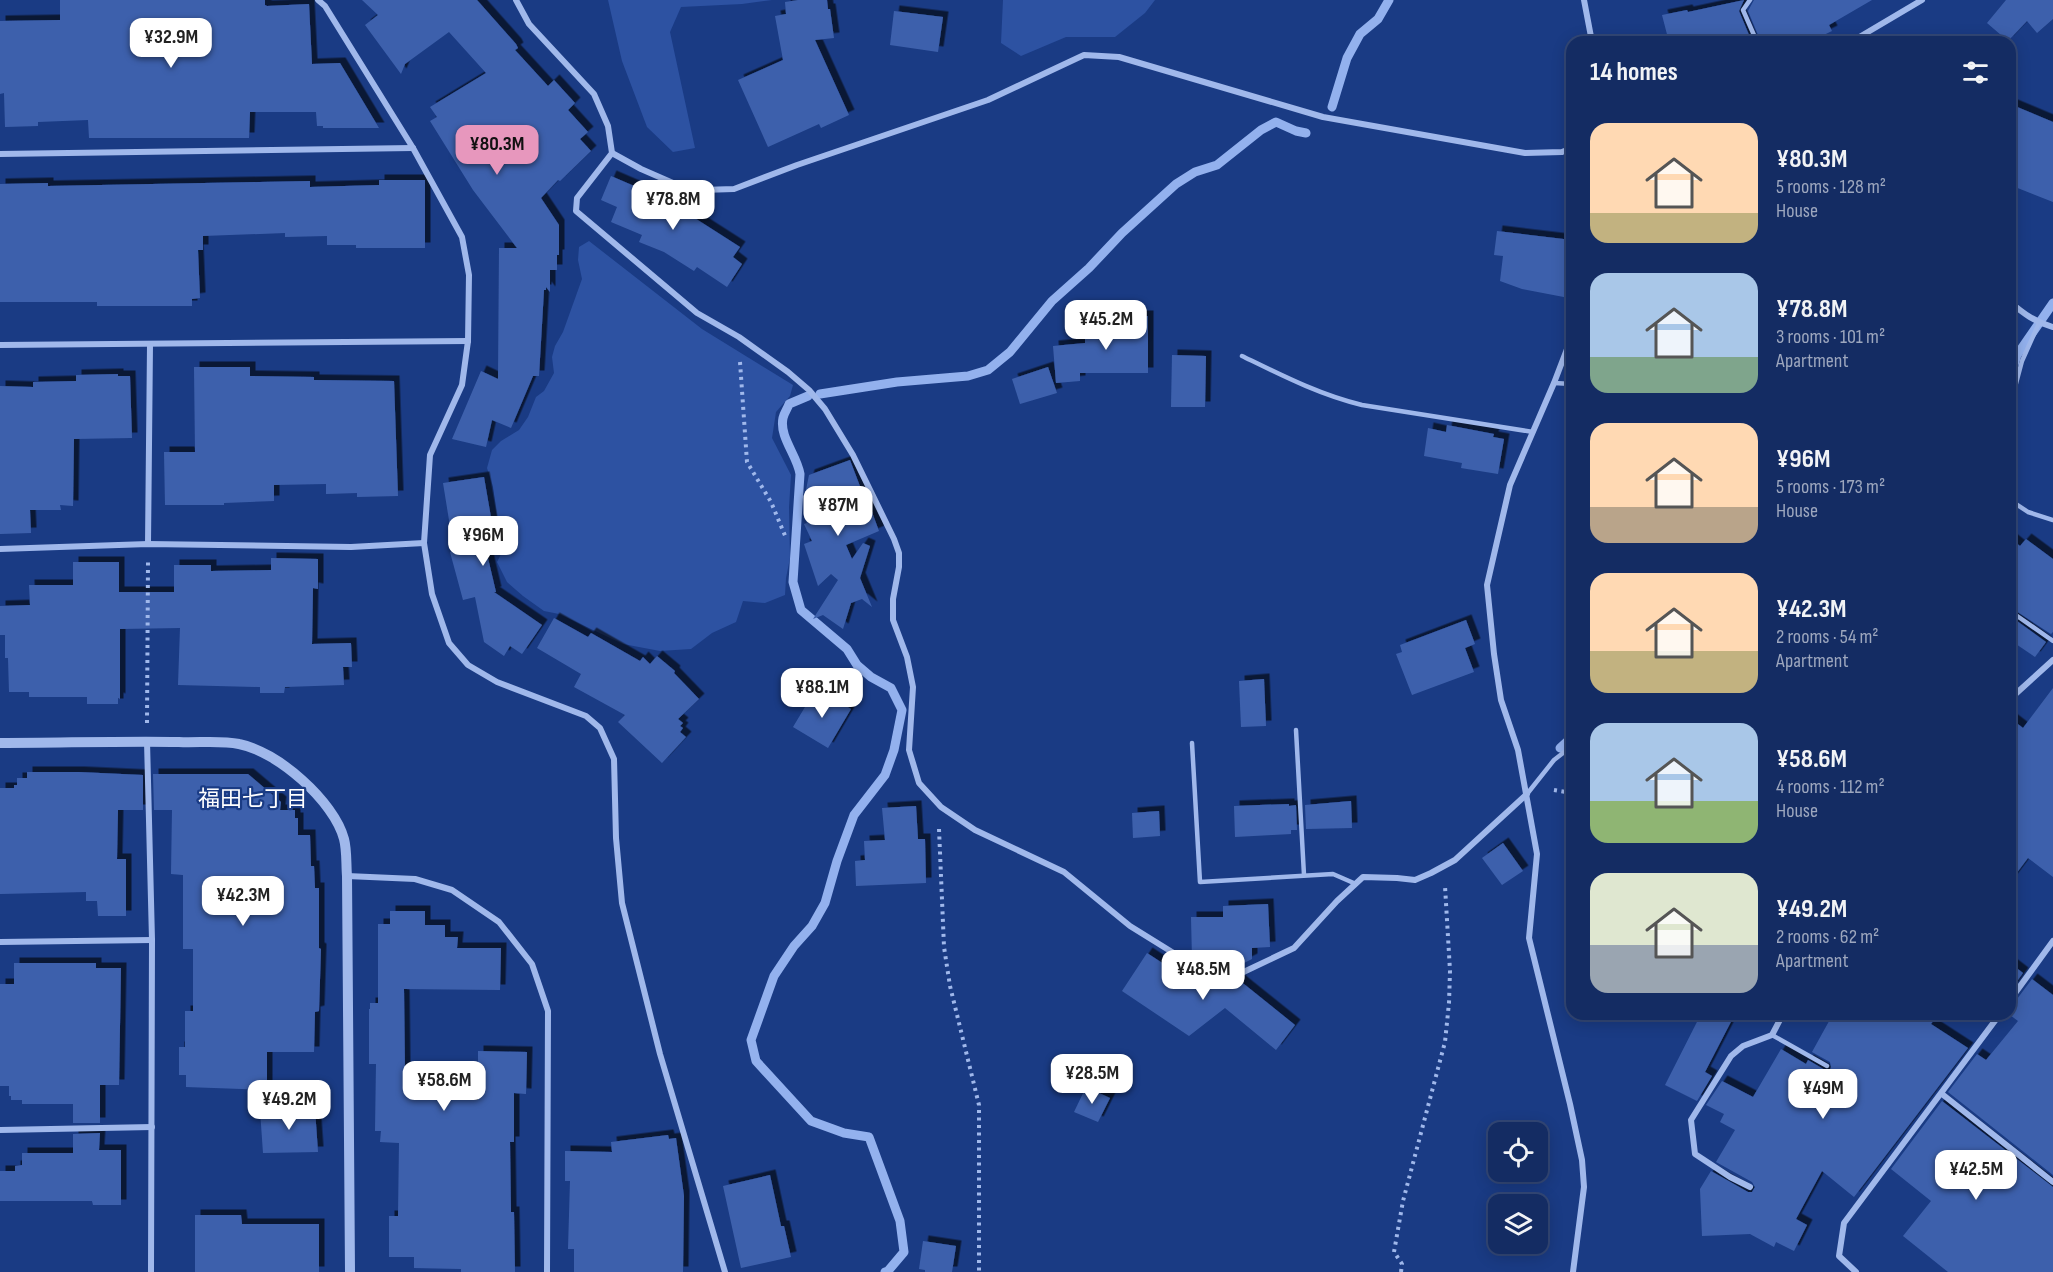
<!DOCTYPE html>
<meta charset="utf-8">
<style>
body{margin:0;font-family:"Sofia Sans Condensed","Noto Sans JP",sans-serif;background:#21386c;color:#f1f3f6;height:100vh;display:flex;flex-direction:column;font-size:22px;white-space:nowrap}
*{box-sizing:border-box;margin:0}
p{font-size:20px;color:#9da7be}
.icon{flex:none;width:33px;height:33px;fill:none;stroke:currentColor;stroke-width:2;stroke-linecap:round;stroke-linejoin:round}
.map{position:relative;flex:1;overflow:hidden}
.side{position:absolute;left:1566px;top:36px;width:450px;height:984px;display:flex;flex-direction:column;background:#142c63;border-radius:18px;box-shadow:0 3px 15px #0003,0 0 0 2px #334878}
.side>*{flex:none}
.controls{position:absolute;left:1488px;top:1122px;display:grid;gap:12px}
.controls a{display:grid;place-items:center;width:60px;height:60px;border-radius:12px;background:#142c63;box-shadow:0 3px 15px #0003,0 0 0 2px #334878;font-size:30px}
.price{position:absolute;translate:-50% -51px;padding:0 14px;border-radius:12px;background:#fff;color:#222;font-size:20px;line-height:39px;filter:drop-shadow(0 2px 3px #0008)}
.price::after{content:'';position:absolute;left:50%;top:36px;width:18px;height:14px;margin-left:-9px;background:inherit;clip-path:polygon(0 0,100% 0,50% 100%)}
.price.selected{background:#e797bd;color:#111}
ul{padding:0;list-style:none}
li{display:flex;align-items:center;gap:18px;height:150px;padding:0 24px}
li span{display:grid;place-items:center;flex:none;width:168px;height:120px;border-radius:18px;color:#555}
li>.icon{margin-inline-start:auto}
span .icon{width:72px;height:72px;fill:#fffc;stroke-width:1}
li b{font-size:26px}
h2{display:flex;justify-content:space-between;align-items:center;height:72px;padding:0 24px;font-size:26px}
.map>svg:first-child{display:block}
</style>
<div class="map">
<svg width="2053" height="1272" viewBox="0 0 2053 1272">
<defs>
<filter id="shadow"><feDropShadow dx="5.5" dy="-5.5" stdDeviation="0" flood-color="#0009"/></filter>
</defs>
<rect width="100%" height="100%" fill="#1a3b84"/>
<g fill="#2d52a2">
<path d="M 608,0 L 772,0 L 742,4 L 681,7 L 670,32 L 695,148 L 673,152 L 647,127 L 622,61 Z"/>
<path d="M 1003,0 L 1155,0 L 1145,13 L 1115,37 L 1066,37 L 1021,56 L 1001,43 Z"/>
<path d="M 589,241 L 702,329 L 793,385 L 790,396 L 776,412 L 772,438 L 791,475 L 789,507 L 790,558 L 786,578 L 785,595 L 765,603 L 743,601 L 736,622 L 712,633 L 691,649 L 660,651 L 623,644 L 559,614 L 544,611 L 523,596 L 507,582 L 497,562 L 502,552 L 493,487 L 487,468 L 492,450 L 501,441 L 519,430 L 528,417 L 536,397 L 544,391 L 554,373 L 552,357 L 555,346 L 563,332 L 582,279 L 578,260 L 579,247 Z"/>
</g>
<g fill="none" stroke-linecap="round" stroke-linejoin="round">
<g stroke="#93b1ee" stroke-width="9">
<path d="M 1332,107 L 1347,58 L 1360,34 L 1378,19 L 1389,0"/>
<path d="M 2010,377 L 2017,355 L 2053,303"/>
<path d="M 820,394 L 897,382 L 968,376 L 988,370 L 1010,352 L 1052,301 L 1089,268 L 1122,233 L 1176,184 L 1195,172 L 1217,165 L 1261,130 L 1276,122 L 1296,131 L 1306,133"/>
<path d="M 808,396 L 789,404 C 788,408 784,413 783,418 C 779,437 797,455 800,474 L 793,582 L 801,610 L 847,649 L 857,665 L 871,677 L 891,688 L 902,710 L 894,750 L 885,775 L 854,815 L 837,861 L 825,903 L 812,926 L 794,946 L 774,976 L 751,1040 L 756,1061 L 811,1121 L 844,1133 L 869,1137 L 900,1221 L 904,1252 L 888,1271 L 885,1272"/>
<path d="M 1560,748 L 1572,737"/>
</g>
</g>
<g fill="#3e61ac" filter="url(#shadow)">
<path d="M 60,0 L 265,0 L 265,5 L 267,6 L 309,4 L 312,64 L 340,63 L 379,128 L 323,128 L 323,126 L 317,126 L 316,112 L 250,112 L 249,138 L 89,138 L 88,120 L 38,122 L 38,126 L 5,127 L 4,93 L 0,94 L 0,21 L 60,20 Z"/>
<path d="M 362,0 L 477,0 L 516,44 L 518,48 L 515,50 L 548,86 L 554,80 L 575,103 L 568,110 L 588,132 L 580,139 L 591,151 L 560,181 L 558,180 L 541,198 L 559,225 L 559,255 L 557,255 L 557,270 L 550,270 L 550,292 L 546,287 L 546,290 L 544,290 L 539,376 L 533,376 L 511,428 L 492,420 L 486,447 L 452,439 L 481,371 L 498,379 L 499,248 L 517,248 L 473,190 L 430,121 L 437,117 L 430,107 L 486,73 L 449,32 L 405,64 L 401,74 L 365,25 L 378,15 Z"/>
<path d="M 798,0 L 827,0 L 828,9 L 830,9 L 834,38 L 815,40 L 849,115 L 821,128 L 819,124 L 768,147 L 738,80 L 783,60 L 775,16 L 786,14 L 785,2 Z"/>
<path d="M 1744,0 L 1739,11 L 1752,42 L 1669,42 L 1662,15 L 1687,10 L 1688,12 Z"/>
<path d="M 1754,0 L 1872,0 L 1829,25 L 1832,31 L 1809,42 L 1761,42 L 1748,11 Z"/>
<path d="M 2006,0 L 2053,0 L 2053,19 L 2037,33 L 2027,21 L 2008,41 L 1987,23 Z"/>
<path d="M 894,11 L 943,17 L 938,52 L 890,45 Z"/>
<path d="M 2010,104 L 2053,122 L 2053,202 L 2010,185 Z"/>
<path d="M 611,176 L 692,211 L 690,215 L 740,247 L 733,257 L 742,264 L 727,287 L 697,267 L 694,271 L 664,252 L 639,242 L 642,235 L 611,222 L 617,207 L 601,200 Z"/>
<path d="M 379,180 L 425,180 L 425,248 L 356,248 L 356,245 L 327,245 L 327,236 L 285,237 L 285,233 L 203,236 L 203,250 L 198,250 L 200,298 L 192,299 L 192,306 L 97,306 L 97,302 L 0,302 L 0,184 L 48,183 L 48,186 L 310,181 L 310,187 L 379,185 Z"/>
<path d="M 1497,231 L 1572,240 L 1572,278 L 1569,298 L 1522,289 L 1500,281 L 1503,256 L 1494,255 Z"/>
<path d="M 1109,316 L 1148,316 L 1148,373 L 1080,373 L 1080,381 L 1056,383 L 1053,346 L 1085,343 L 1085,335 L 1109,336 Z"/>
<path d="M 1172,355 L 1206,356 L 1205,407 L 1171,407 Z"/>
<path d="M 194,367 L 250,367 L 250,376 L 314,377 L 314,380 L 394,381 L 398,496 L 357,497 L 357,493 L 326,494 L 326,484 L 274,485 L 274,501 L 224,503 L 224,505 L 165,505 L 164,452 L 195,452 Z"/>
<path d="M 1048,367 L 1057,393 L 1020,404 L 1012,379 Z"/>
<path d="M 118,374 L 118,376 L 130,376 L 132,438 L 74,439 L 73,506 L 60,505 L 61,510 L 30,510 L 31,533 L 0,534 L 0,386 L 33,387 L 33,382 L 76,381 L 76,375 Z"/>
<path d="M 1447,425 L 1494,434 L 1493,437 L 1504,439 L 1498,474 L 1461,468 L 1462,463 L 1424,456 L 1428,428 L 1446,432 Z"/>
<path d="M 850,460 L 861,489 L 863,488 L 879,531 L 846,545 L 852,559 L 863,543 L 870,546 L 860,578 L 872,607 L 862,599 L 851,603 L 843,629 L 823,615 L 813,619 L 838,580 L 831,574 L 818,586 L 804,544 L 812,541 L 804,524 L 807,523 L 804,517 L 813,513 L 805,495 L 809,475 Z"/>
<path d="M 484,477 L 497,552 L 487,554 L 496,592 L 494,592 L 542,625 L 522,654 L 510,646 L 504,656 L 484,642 L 475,597 L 463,600 L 450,552 L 454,551 L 443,483 Z"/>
<path d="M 2010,538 L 2020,546 L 2026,539 L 2053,559 L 2053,632 L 2051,634 L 2010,607 Z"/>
<path d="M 271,558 L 318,559 L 318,589 L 313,588 L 312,644 L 351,643 L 352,667 L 343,667 L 344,685 L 285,687 L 284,693 L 260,693 L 260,687 L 178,685 L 180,628 L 120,629 L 120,699 L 118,698 L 118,704 L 87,704 L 87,697 L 29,697 L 29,692 L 9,692 L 8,658 L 5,658 L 5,635 L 0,635 L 0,606 L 30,605 L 29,585 L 73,585 L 73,562 L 119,562 L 119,592 L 174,592 L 174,565 L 211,565 L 211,571 L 271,570 Z"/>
<path d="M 2010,616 L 2046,642 L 2035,657 L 2010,640 Z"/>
<path d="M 554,618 L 588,637 L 591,633 L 640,661 L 643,657 L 650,664 L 657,656 L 675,671 L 674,673 L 699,699 L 678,719 L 683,723 L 680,726 L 683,728 L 680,732 L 686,737 L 662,763 L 618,722 L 625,715 L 574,687 L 581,674 L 537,648 Z"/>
<path d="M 1466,620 L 1475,644 L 1465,648 L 1474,672 L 1412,695 L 1396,654 L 1402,652 L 1400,645 Z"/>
<path d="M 1264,679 L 1266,726 L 1241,727 L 1239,681 Z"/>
<path d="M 2053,688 L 2053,877 L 2028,858 L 2010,882 L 2010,718 L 2023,728 Z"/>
<path d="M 814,692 L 820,696 L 823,692 L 851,709 L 828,748 L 793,727 Z"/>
<path d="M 27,772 L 79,772 L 143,775 L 143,810 L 118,810 L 117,859 L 126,859 L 126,916 L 98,916 L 97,901 L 86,901 L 86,892 L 0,894 L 0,788 L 14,788 L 14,785 L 17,785 L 17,778 L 27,778 Z"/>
<path d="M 153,774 L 248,774 L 281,802 L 280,810 L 295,810 L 295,818 L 298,818 L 298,835 L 310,835 L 311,866 L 314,866 L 315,888 L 319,888 L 319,948 L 321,949 L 319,1011 L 315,1012 L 314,1052 L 267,1052 L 267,1090 L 186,1087 L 186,1075 L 179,1075 L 179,1047 L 185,1047 L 185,1011 L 193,1011 L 193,949 L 183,949 L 183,875 L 171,874 L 172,810 L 154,810 Z"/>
<path d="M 1351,801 L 1352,828 L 1306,829 L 1305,805 Z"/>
<path d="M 1289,804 L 1289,806 L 1296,805 L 1297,830 L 1291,830 L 1291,834 L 1235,837 L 1234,806 Z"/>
<path d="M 916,806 L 918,839 L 925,839 L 926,883 L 856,886 L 855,861 L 865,860 L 864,841 L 885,840 L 882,808 Z"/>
<path d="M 1159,811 L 1160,836 L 1133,838 L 1132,813 Z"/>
<path d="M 1503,843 L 1523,871 L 1502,885 L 1482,858 Z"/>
<path d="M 1268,904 L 1270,947 L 1252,948 L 1252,959 L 1228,971 L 1211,970 L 1192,958 L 1191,917 L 1223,917 L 1223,906 Z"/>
<path d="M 390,911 L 425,911 L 425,925 L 445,925 L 445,937 L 458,937 L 457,948 L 501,948 L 500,990 L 404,989 L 405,1070 L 414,1070 L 414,1100 L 478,1100 L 478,1051 L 527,1052 L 526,1094 L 514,1093 L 514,1142 L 510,1142 L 511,1212 L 514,1212 L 515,1272 L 461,1272 L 461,1269 L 414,1268 L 414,1257 L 389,1257 L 389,1216 L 398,1216 L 399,1143 L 380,1142 L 381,1131 L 375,1131 L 376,1064 L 369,1064 L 369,1009 L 370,1009 L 370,1003 L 378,1003 L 378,924 L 390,924 Z"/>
<path d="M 1147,953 L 1193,983 L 1192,971 L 1209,980 L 1233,982 L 1239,980 L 1295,1025 L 1276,1050 L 1225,1008 L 1189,1036 L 1122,991 Z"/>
<path d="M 14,963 L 96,963 L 96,968 L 121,968 L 119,1085 L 100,1085 L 100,1123 L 73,1123 L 73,1104 L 22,1104 L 22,1100 L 11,1100 L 11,1096 L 9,1096 L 9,1086 L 0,1086 L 0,984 L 14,984 Z"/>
<path d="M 2010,963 L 2023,973 L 2010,991 Z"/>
<path d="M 2032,979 L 2053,995 L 2053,1175 L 1948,1092 L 1977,1054 L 1986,1060 L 2018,1021 L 2010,1015 L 2010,1005 L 2014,1003 Z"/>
<path d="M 1701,1014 L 1735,1014 L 1705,1072 L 1712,1076 L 1697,1101 L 1665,1085 Z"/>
<path d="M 1833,1014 L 1938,1014 L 1931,1024 L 1968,1048 L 1854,1197 L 1822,1171 L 1796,1219 L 1807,1225 L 1794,1251 L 1776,1242 L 1774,1247 L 1750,1234 L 1702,1236 L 1700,1189 L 1711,1171 L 1748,1192 L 1752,1192 L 1755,1187 L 1752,1182 L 1716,1162 L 1735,1130 L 1720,1122 L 1724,1114 L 1706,1105 L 1722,1081 L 1753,1097 L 1781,1049 L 1806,1064 L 1808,1060 L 1825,1070 L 1830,1070 L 1831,1067 L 1830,1062 L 1812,1052 Z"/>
<path d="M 1086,1087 L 1110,1098 L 1098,1122 L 1074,1112 Z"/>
<path d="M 1942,1101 L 2053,1187 L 2053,1272 L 1948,1272 L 1903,1236 L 1931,1201 L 1891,1169 Z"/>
<path d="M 302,1107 L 302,1110 L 315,1109 L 318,1152 L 263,1153 L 260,1110 Z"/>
<path d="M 100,1133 L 99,1150 L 121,1150 L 121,1205 L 93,1205 L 92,1201 L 0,1201 L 0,1171 L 15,1171 L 15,1166 L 22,1165 L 22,1153 L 73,1153 L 73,1134 Z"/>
<path d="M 668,1135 L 669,1139 L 676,1138 L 684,1196 L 683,1272 L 574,1272 L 574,1249 L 568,1249 L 570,1181 L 565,1181 L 565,1151 L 612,1152 L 611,1142 Z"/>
<path d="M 770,1175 L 781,1226 L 784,1226 L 791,1257 L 741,1268 L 723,1186 Z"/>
<path d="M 195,1215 L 241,1215 L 242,1224 L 319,1224 L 319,1272 L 195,1272 Z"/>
<path d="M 923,1241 L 956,1246 L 952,1272 L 925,1272 L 925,1270 L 919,1269 Z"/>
</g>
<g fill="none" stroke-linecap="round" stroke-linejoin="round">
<g stroke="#a0b8eb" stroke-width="4" stroke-dasharray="3 4.5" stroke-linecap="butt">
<path d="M 740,362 L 747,462 L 771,502 L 786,538"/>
<path d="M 147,723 L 148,562"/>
<path d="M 1554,790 L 1572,793"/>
<path d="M 939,829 L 944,947 L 950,986 L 979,1105 L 979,1272"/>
<path d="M 1401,1272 L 1402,1264 L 1394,1252 L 1403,1201 L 1445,1042 L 1449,1003 L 1450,971 L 1445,886"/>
</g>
<g stroke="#a0b8eb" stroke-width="4.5">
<path d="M 1750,0 L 1743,10 L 1757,42"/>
<path d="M 1242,356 C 1281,375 1320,395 1362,405 L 1533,432"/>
<path d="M 1554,383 L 1572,384"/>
<path d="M 2010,399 L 2014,391 L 2022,361 L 2039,323"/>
<path d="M 2010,500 L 2028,512 L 2053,520"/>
<path d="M 2010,611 L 2053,641"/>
<path d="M 1296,730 L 1304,875"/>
<path d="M 1192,743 L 1200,882 L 1333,874 L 1356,884"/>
<path d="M 1527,794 L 1554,760 L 1572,746"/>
<path d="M 1772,1035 L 1827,1066"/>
</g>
<g stroke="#a0b8eb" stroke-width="6">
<path d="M 318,0 L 325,6 L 413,148 L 462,237 L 469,275 L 468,341 L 462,385 L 430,455 L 424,543 L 432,594 L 449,643 L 468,665 L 497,682 L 586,716 L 600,728 L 614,759 L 616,838 L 622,903 L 660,1054 L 725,1272"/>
<path d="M 516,0 L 529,24 L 594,94 L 608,126 L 612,153 L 577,198 L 576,211 L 697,313 L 739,337 L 788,372 L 809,390 L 825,409 L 853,455 L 894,539 L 899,553 L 899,567 L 893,599 L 893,620 L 907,657 L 913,687 L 909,750 L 919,783 L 941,807 L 975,830 L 1064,872 L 1130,926 L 1209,975 L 1233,977 L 1294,948 L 1337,901 L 1363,877 L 1397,878 L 1415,880 L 1431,873 L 1455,860 L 1527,794"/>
<path d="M 1584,0 L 1592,42"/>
<path d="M 1851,42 L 1922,0"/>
<path d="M 612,153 L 641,169 L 673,183 L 702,190 L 734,189 L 797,165 L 988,100 L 1084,55 L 1119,57 L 1323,117 L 1525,153 L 1562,152 L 1572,148"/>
<path d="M 0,154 L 413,148"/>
<path d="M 2010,302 C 2024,314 2035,322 2053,327"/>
<path d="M 1572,336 L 1554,383 L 1510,485 L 1487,585 L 1494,654 L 1501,700 L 1518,750 L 1537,854 L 1529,938 L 1570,1104 L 1582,1160 L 1584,1187 L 1573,1272"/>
<path d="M 0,345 L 468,341"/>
<path d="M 148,544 L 150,345"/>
<path d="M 0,549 L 148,544 L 351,547 L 424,543"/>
<path d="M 2010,699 L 2053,660"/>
<path d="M 147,741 L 152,940 L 151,1272"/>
<path d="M 347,876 L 415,879 L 452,890 L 499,922 L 532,964 L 548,1011 L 547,1272"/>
<path d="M 0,942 L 152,940"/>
<path d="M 2010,1000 L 2053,941"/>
<path d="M 1942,1094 L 2053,1182"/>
<path d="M 0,1130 L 152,1127"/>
<path d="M 1750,1187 L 1730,1177 L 1695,1154 L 1691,1120 L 1731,1056 L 1743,1046 L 1772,1035 L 1783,1014"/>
<path d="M 1856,1272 L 1839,1256 L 1844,1223 L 2000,1014"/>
</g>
<path stroke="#a0b8eb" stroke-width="10" d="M 0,743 C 60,743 119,741 179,742 C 198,743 220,740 239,744 C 277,751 334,801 344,839 C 347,850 346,864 347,876 L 350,1272"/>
</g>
<g text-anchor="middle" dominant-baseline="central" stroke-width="4.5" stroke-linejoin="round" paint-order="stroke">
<g font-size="22" fill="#fff" stroke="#1a3b84">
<text x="253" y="799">福田七丁目</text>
</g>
</g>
</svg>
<div class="controls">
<a><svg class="icon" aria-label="locate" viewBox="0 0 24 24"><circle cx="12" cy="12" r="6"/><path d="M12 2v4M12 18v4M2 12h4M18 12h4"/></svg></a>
<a><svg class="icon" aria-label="layers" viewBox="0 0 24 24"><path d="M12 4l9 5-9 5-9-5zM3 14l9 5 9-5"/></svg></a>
</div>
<b class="price" style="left:171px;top:69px">¥32.9M</b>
<b class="price selected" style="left:497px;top:176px">¥80.3M</b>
<b class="price" style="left:673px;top:231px">¥78.8M</b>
<b class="price" style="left:1106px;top:351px">¥45.2M</b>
<b class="price" style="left:838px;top:537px">¥87M</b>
<b class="price" style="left:483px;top:567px">¥96M</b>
<b class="price" style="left:822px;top:719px">¥88.1M</b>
<b class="price" style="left:243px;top:927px">¥42.3M</b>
<b class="price" style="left:1203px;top:1001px">¥48.5M</b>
<b class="price" style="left:1092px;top:1105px">¥28.5M</b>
<b class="price" style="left:444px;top:1112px">¥58.6M</b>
<b class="price" style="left:1823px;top:1120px">¥49M</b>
<b class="price" style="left:289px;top:1131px">¥49.2M</b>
<b class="price" style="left:1976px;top:1201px">¥42.5M</b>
<section class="side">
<h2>14 homes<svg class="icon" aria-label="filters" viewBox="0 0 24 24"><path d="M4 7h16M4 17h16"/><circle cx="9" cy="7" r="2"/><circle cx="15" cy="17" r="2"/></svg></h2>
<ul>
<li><span style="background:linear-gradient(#ffd9b3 75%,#c2b280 0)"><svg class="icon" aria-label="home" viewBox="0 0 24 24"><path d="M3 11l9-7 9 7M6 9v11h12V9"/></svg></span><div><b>¥80.3M</b><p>5 rooms · 128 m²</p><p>House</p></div></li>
<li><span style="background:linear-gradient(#a9c7e8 70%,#7fa58c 0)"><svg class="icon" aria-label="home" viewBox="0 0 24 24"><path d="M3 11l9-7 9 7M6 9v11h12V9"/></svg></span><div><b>¥78.8M</b><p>3 rooms · 101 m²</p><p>Apartment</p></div></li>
<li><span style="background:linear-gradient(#ffd9b3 70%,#b9a48a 0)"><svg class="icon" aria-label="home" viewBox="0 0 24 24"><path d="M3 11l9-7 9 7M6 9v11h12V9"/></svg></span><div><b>¥96M</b><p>5 rooms · 173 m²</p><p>House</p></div></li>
<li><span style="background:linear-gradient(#ffd9b3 65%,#c2b280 0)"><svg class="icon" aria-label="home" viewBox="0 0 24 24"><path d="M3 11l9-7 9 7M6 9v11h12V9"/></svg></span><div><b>¥42.3M</b><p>2 rooms · 54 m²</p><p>Apartment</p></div></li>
<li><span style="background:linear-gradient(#a9c7e8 65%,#8fb573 0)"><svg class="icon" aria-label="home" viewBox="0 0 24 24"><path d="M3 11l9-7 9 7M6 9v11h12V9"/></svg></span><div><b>¥58.6M</b><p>4 rooms · 112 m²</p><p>House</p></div></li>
<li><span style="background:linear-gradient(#dfe7d0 60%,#9aa5b1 0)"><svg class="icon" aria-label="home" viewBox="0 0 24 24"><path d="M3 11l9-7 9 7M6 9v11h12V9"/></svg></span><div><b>¥49.2M</b><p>2 rooms · 62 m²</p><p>Apartment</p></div></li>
</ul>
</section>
</div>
